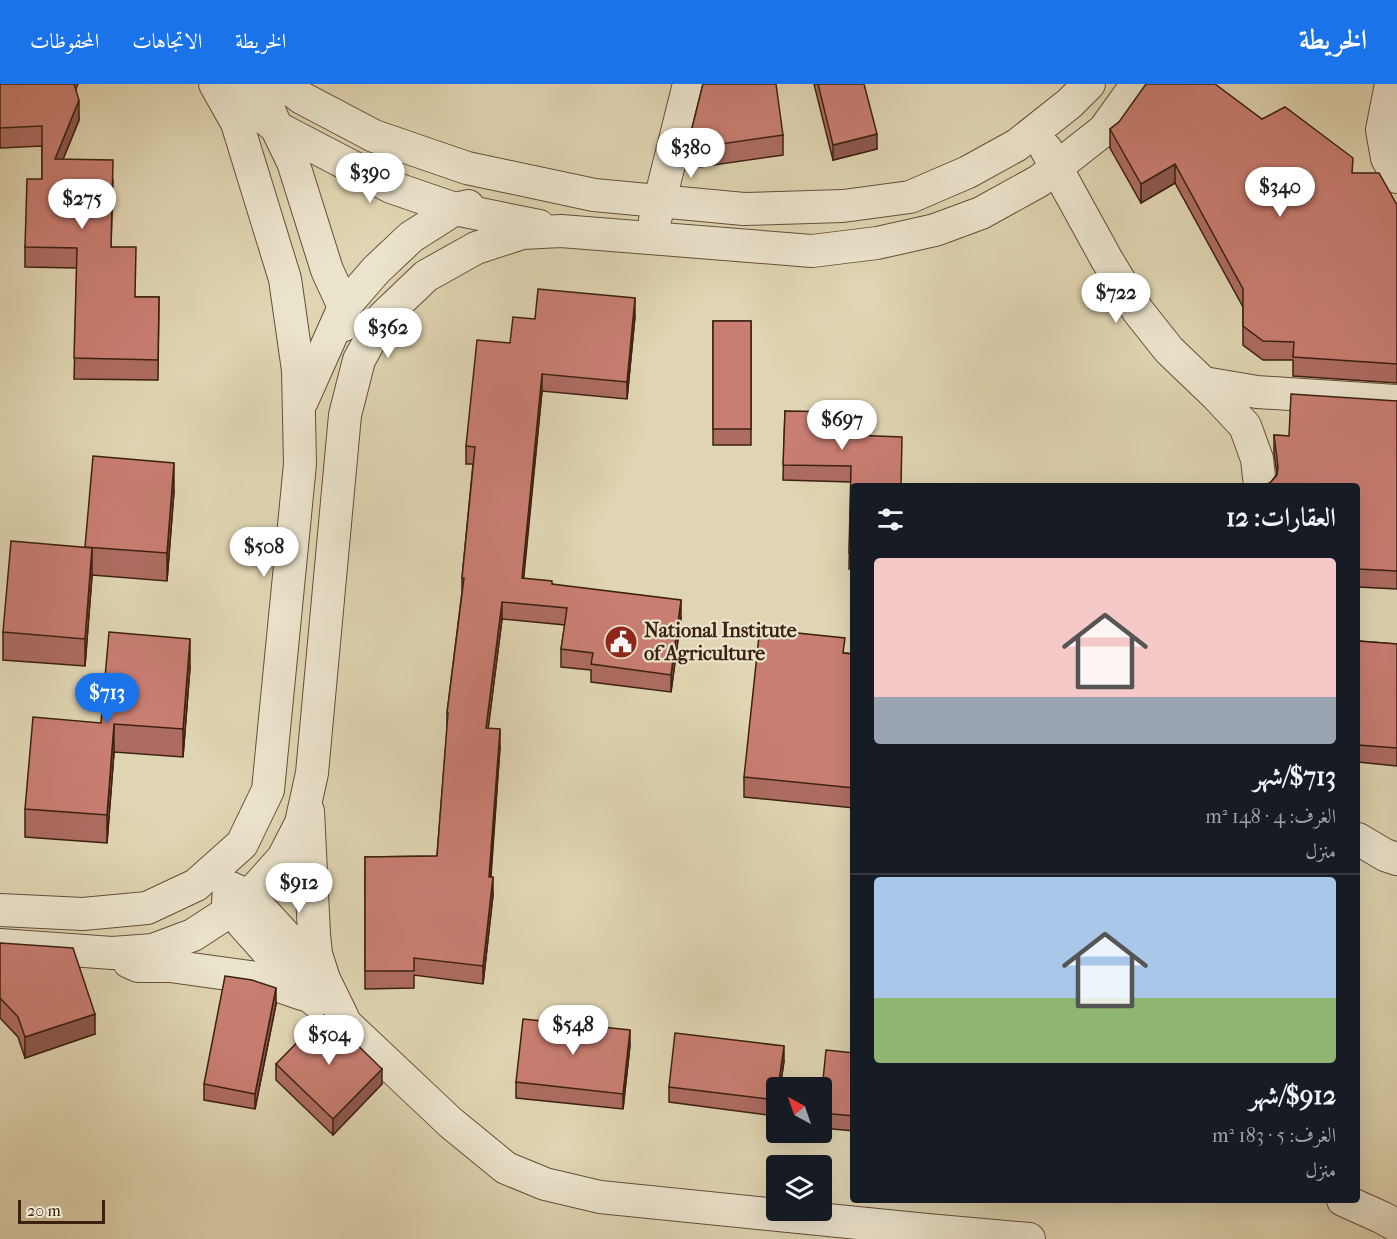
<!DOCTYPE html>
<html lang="ar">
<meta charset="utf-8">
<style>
body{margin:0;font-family:"IM FELL French Canon",Amiri,serif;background:#20242c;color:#f1f3f6;direction:rtl;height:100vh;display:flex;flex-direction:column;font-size:22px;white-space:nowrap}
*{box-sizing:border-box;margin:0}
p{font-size:20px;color:#9ea1a6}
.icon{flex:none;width:33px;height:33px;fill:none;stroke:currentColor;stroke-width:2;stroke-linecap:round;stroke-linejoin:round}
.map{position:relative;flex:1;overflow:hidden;direction:ltr}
.sheet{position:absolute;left:850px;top:399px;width:510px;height:720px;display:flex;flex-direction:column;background:#171b24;border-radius:6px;box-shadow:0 6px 24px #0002;direction:rtl}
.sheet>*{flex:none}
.needle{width:39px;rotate:320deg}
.buttons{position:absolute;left:766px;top:993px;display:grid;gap:12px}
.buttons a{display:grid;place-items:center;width:66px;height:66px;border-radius:6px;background:#171b24;box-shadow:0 6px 24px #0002;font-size:30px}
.scale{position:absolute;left:18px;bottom:15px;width:87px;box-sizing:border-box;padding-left:6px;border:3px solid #3c2111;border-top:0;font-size:16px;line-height:21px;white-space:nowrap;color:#3c2111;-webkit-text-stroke:4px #ebe4cd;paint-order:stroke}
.price{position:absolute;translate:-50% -51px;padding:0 14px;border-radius:21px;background:#fff;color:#222;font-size:20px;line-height:39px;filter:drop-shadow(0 2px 3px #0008)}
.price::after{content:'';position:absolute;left:50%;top:36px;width:18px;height:14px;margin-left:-9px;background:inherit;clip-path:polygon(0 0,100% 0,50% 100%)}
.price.selected{background:#1a73e8;color:#fff}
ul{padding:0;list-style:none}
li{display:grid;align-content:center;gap:12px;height:318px;padding:0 24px}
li+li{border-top:2px solid #363941}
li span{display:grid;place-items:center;height:186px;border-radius:6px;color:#555}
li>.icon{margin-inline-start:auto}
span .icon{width:108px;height:108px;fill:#fffc;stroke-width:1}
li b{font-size:26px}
h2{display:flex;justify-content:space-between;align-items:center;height:72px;padding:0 24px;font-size:26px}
header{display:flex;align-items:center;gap:36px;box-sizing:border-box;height:84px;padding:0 30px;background:#1a73e8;color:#fff}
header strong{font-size:28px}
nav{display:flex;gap:33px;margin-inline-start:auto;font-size:21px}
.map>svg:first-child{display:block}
</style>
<header>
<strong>الخريطة</strong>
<nav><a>الخريطة</a><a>الاتجاهات</a><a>المحفوظات</a></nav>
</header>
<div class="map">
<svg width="1397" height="1155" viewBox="0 0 1397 1155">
<rect width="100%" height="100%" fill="#e0d5b2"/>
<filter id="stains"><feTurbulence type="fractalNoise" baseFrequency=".00333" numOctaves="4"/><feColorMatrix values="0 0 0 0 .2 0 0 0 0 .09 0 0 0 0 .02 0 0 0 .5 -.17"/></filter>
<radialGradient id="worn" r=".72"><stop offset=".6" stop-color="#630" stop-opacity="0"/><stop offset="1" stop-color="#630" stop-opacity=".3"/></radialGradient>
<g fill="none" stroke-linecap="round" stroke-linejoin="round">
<g stroke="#654e39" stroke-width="34">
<g id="minor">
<path d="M 259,0 L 276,43 L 293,78 L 327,186 L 344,223 L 344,241"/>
<path d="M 283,0 L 302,14 L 374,52 L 467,84 L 594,111 L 744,125 L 843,122 L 910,113 L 968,88 L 1017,61 L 1070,19 L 1089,0"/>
<path d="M 1391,0 L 1382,46 L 1387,74 L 1397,93"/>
<path d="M 222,1 L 276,43 L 391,103 L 455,125 L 539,142"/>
<path d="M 1046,65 L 1107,176 L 1138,227 L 1169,266 L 1217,312 L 1245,342 L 1257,375 L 1260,402"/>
<path d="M 655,136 L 689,0"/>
<path d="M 1204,299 L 1257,308 L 1397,317"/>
<path d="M 302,317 L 344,223 L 376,186 L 411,153 L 455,125 L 468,122"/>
<path d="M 308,727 L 314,850 L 316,870 L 323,892"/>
<path d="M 1358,755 L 1385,771 L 1397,775"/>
<path d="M 229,804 L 228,819 L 243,840 L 304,908 L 346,940 L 451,1039 L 506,1084 L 545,1100 L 600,1113 L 927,1146 L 1029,1155"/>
<path d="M 231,804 L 249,812 L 323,893 L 343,934"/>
<path d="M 0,826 L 83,830 L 147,824 L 196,801 L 242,760 L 268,706 L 300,380 L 298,286 L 285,195 L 237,39 L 215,0"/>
<path d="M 0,861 L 112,869 L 153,866 L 193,851 L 233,825 L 249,812 L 283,774 L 301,739 L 312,689 L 345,331 L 359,276 L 383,233 L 426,192 L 476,164 L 522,149 L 561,147 L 812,167 L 877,159 L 935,146 L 981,129 L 1039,97 L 1104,46 L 1137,0"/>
<path d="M 129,878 L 138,882 L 170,882 L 256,894 L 302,910"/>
<path d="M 1343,1116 L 1383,1134 L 1397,1142"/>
</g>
</g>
<use href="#minor" stroke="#ebe4cd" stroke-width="32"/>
</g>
<g fill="#ad6c62" stroke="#3c2111" stroke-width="1.5">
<path d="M 0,0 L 78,0 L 76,5 L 79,36 L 63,75 L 113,96 L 111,163 L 135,213 L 159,213 L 158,296 L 74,295 L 77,184 L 25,183 L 25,163 L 42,95 L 42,62 L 0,64 Z"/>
<path d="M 703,0 L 783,51 L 783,71 L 700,83 L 698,67 L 691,68 L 691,48 Z"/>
<path d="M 814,0 L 864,0 L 877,65 L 833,76 Z"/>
<path d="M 1262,35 L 1353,89 L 1397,121 L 1397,299 L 1293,292 L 1293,276 L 1263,276 L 1243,261 L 1243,223 L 1175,99 L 1141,119 L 1110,64 L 1110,45 L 1119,38 Z"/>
<path d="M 635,232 L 627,315 L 542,307 L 523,495 L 552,500 L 681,533 L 671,608 L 591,598 L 591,586 L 561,583 L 561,565 L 565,541 L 502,535 L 488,644 L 500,663 L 491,793 L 493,811 L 483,900 L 414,891 L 414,904 L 365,905 L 365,773 L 437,772 L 447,646 L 447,629 L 462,508 L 462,494 L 473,380 L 466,380 L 466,362 L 510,259 L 535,235 Z"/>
<rect x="713" y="237" width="38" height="124"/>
<path d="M 1397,317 L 1397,505 L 1358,503 L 1358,402 L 1271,398 L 1277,390 L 1274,369 L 1274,351 L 1289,352 Z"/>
<path d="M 785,327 L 852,351 L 854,402 L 854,485 L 849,485 L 851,398 L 783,396 Z"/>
<path d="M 174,407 L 167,497 L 92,491 L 85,582 L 3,576 L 3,548 L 85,464 Z"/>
<path d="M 1358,557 L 1397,560 L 1397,682 L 1358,678 Z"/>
<path d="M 845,569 L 854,570 L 854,724 L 744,713 L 744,693 Z"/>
<path d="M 190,583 L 183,673 L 114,668 L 107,759 L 25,753 L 25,725 L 101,639 Z"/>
<path d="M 0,859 L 95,950 L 25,974 L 18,953 L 0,934 Z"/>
<path d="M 276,920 L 255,1025 L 204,1016 L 204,1000 Z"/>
<path d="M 630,961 L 623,1025 L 516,1014 L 516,998 Z"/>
<path d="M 854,969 L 854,1047 L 822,1044 L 822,1006 Z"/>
<path d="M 784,977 L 780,1004 L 777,1004 L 776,1032 L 669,1018 L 669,1003 Z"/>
<path d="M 276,980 L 382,1000 L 333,1051 L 276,996 Z"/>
</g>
<g fill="#8d5850" stroke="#3c2111" stroke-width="1.5">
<path d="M 79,16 L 79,36 L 55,95 L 55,75 Z"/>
<path d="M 877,50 L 877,65 L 833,76 L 833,61 Z"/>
<path d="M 1175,80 L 1175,99 L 1141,119 L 1141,100 Z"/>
<path d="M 635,214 L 635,232 L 627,315 L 627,298 Z"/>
<path d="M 542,290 L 542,307 L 522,512 L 522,494 Z"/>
<path d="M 174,379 L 174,407 L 167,497 L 167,469 Z"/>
<path d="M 92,464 L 92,492 L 85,582 L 85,555 Z"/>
<path d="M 681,516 L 681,533 L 671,608 L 671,591 Z"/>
<path d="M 502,518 L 502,535 L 486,662 L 486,644 Z"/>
<path d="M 190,555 L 190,583 L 183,673 L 183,645 Z"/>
<path d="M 114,640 L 114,668 L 107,759 L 107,731 Z"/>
<path d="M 500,645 L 500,663 L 489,810 L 489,793 Z"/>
<path d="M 493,793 L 493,811 L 483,900 L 483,882 Z"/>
<path d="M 276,904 L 276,920 L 255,1025 L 255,1010 Z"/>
<path d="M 95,930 L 95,950 L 25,974 L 25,953 Z"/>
<path d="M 630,946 L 630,961 L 623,1025 L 623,1010 Z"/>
<path d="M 784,962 L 784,977 L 780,1004 L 778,1004 Z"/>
<path d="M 382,985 L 382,1000 L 333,1051 L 333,1035 Z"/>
</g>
<g fill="#c97e72" stroke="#3c2111" stroke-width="1.5">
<path d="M 0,0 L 74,0 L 79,16 L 55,75 L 113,76 L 111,163 L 136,163 L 135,213 L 159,213 L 158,276 L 74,274 L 77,164 L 25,163 L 27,95 L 42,95 L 42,42 L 0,44 Z"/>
<path d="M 703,0 L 776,0 L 783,51 L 700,63 L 698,47 L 691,48 Z"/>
<path d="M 818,0 L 864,0 L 877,50 L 833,61 Z"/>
<path d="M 1146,0 L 1215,0 L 1262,35 L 1285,23 L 1353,74 L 1352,89 L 1379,89 L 1397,121 L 1397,280 L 1293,273 L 1294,258 L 1263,257 L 1243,242 L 1243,205 L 1175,80 L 1141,100 L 1110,45 L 1119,38 Z"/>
<path d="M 538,205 L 635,214 L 627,298 L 542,290 L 522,494 L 552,497 L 552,500 L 681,516 L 671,591 L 591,580 L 593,569 L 561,565 L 567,524 L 502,518 L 486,644 L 500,645 L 489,793 L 493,793 L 483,882 L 414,874 L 414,887 L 365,887 L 365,773 L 437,772 L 448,629 L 447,629 L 464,494 L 462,494 L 475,363 L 466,362 L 477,256 L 510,259 L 513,233 L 535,235 Z"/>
<rect x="713" y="237" width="38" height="108"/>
<path d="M 1291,310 L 1397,317 L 1397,487 L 1358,485 L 1358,402 L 1263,402 L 1271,398 L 1277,391 L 1278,382 L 1274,351 L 1289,352 Z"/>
<path d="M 785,327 L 852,328 L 852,351 L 902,353 L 901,402 L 854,402 L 854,469 L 849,469 L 851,382 L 783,381 Z"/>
<path d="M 93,372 L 174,379 L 167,469 L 85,463 Z"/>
<path d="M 11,457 L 92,464 L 85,555 L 3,548 Z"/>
<path d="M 778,547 L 845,554 L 843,569 L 854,570 L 854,704 L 744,693 L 759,552 L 777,553 Z"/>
<path d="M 109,548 L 190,555 L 183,645 L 114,640 L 107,731 L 25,725 L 33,633 L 101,639 Z"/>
<path d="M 1358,557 L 1397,560 L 1397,664 L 1358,661 Z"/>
<path d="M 0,859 L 73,864 L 95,930 L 25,953 L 18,933 L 0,914 Z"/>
<path d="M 225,892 L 252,896 L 276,904 L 255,1010 L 204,1000 Z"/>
<path d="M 324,931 L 334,938 L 382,985 L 333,1035 L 276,980 Z"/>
<path d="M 523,935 L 630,946 L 623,1010 L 516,998 Z"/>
<path d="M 675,949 L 784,962 L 778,1004 L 777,1004 L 776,1016 L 669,1003 Z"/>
<path d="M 826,966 L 854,969 L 854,1032 L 822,1029 L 822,1006 Z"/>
</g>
<defs>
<g id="civic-disc" transform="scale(1.725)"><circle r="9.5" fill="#8f2418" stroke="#ebe4cd"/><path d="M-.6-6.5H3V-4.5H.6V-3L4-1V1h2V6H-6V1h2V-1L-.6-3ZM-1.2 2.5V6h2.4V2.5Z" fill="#fff"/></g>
</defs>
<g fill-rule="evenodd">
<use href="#civic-disc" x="621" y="558"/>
</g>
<g text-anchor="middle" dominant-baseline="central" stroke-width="4.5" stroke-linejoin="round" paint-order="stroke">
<g font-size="20" font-weight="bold" fill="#3c2111" stroke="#ebe4cd" text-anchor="start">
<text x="644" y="546">National Institute<tspan x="644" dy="23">of Agriculture</tspan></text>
</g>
</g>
<rect width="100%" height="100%" filter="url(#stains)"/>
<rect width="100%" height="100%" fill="url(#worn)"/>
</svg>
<div class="buttons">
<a><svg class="needle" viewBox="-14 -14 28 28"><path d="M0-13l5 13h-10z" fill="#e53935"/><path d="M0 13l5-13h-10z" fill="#9ea1a6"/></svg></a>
<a><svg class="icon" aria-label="layers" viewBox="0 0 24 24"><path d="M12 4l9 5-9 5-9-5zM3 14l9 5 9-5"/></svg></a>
</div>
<div class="scale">20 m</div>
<b class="price" style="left:691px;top:95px">$380</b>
<b class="price" style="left:370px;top:120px">$390</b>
<b class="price" style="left:1280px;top:134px">$340</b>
<b class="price" style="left:82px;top:146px">$275</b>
<b class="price" style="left:1116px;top:240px">$722</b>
<b class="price" style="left:388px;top:275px">$362</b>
<b class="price" style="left:842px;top:367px">$697</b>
<b class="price" style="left:264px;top:494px">$508</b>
<b class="price selected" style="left:107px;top:640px">$713</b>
<b class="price" style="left:299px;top:830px">$912</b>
<b class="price" style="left:573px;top:972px">$548</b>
<b class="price" style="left:329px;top:982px">$504</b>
<section class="sheet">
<h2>العقارات: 12<svg class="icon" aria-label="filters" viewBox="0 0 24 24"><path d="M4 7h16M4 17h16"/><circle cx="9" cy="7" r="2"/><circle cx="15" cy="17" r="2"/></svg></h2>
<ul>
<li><span style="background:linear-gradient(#f6c9c9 75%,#9aa5b1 0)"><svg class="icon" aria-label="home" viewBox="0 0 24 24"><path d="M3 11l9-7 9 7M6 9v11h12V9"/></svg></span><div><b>$713/شهر</b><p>الغرف: 4 · 148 m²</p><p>منزل</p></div></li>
<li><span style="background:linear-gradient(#a9c7e8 65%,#8fb573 0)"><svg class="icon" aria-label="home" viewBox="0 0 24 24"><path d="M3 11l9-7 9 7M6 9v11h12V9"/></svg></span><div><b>$912/شهر</b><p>الغرف: 5 · 183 m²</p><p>منزل</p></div></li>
</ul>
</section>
</div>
